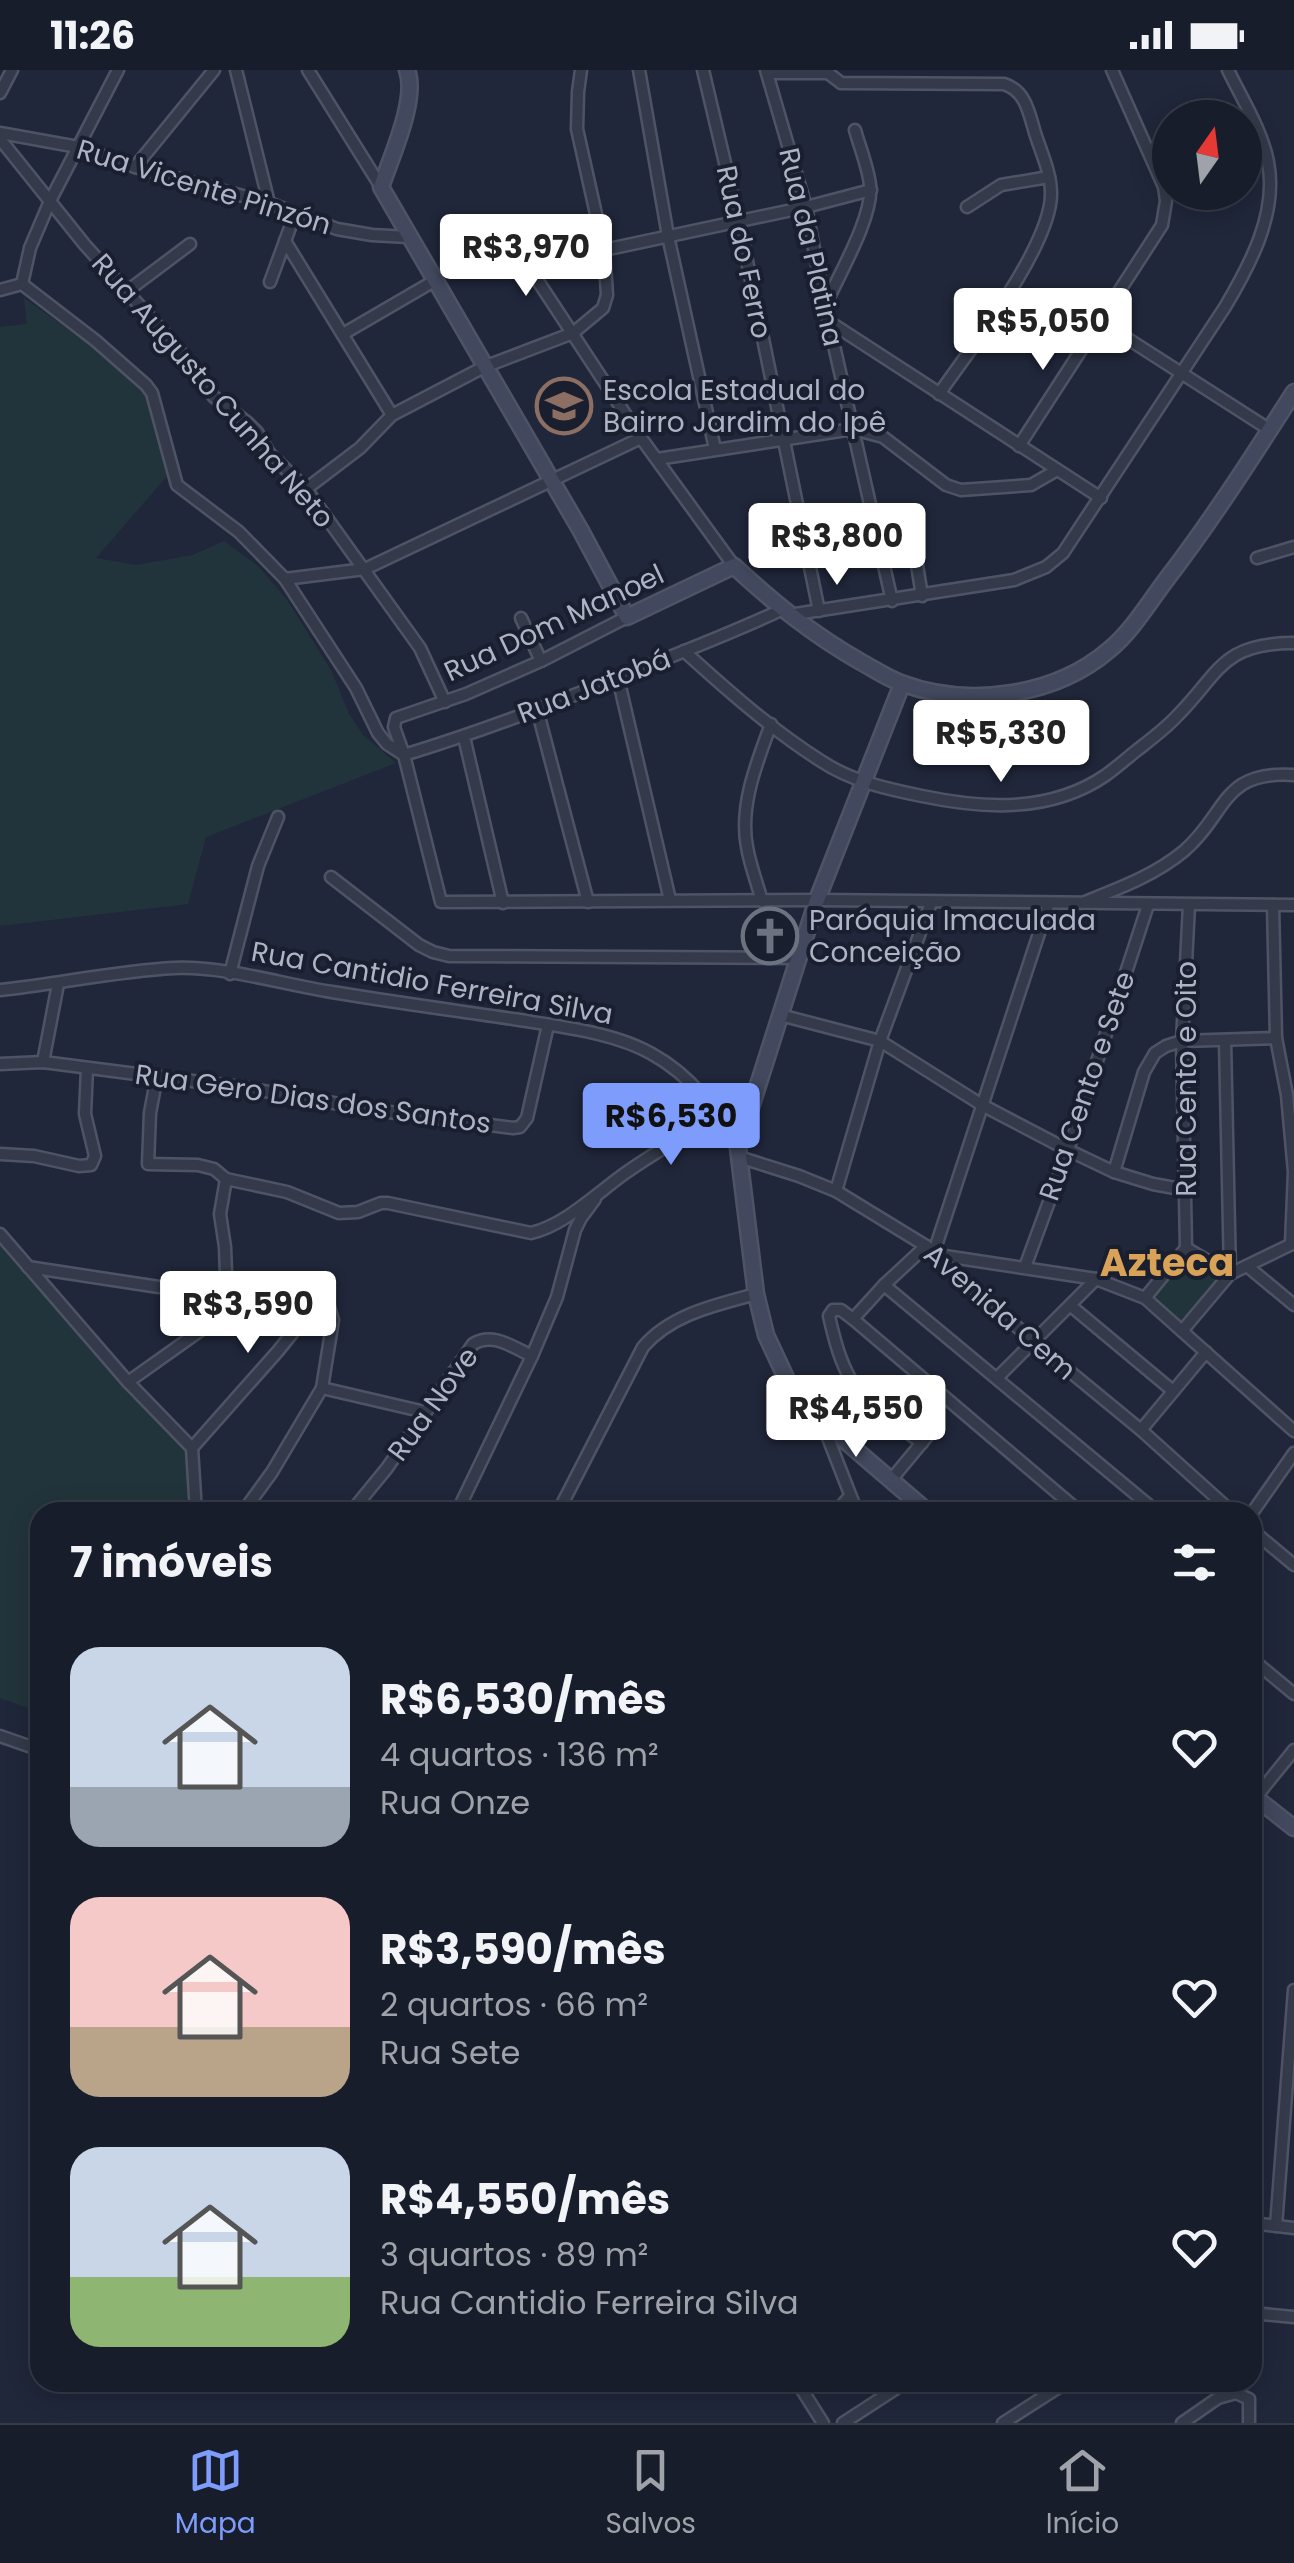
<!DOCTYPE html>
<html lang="pt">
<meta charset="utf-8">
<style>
body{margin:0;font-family:Poppins,sans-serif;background:#252a38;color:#f1f3f6;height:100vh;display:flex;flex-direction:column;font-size:38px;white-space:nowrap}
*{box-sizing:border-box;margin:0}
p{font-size:32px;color:#9fa2a9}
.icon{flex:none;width:55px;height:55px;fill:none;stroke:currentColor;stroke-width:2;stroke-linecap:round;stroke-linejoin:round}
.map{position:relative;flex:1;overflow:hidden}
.drawer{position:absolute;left:30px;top:1432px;width:1232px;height:890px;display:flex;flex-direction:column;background:#181d2c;border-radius:30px;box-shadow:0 5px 25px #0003,0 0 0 2px #363b48}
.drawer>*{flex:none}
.needle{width:65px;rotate:14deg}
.controls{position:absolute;left:1152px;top:30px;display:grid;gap:20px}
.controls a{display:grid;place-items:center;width:110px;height:110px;border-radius:50%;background:#181d2c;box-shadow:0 5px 25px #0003,0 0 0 2px #363b48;font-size:50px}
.price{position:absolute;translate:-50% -85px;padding:0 22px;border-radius:10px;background:#fff;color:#222;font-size:32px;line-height:65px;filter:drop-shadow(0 2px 5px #0008)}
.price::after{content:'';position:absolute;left:50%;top:60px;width:30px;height:22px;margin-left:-15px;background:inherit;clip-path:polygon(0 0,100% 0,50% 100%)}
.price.on{background:#7e9cfc;color:#111}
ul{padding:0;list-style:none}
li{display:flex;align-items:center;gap:30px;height:250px;padding:0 40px}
li span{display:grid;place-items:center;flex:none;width:280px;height:200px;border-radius:30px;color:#555}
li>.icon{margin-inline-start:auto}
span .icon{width:120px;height:120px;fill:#fffc;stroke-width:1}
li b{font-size:42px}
h2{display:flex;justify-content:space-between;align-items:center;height:120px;padding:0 40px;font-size:42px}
.status{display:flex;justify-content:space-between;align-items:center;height:70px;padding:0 50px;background:#181d2c;direction:ltr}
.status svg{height:28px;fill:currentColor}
.tabs{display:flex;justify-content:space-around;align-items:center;height:140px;border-top:2px solid #363b48;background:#181d2c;font-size:28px;color:#9fa2a9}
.tabs a{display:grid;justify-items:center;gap:5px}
.tabs .on{color:#7e9cfc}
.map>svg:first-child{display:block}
</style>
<div class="status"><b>11:26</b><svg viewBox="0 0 49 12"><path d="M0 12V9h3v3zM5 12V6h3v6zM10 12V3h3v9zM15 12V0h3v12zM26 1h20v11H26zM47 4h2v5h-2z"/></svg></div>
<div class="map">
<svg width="1294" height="2353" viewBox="0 0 1294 2353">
<rect width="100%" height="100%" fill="#20273a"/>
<g fill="#22343b">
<path d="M 24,228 L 94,278 L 147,326 L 167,406 L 96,488 L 136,495 L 193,485 L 224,471 L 258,496 L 287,530 L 331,600 L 349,644 L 363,665 L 396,693 L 206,767 L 188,834 L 0,856 L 0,257 L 27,254 Z"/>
<path d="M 0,1166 L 125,1317 L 188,1372 L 191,1442 L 40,1442 L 40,1642 L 0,1628 Z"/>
<path d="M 1189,1185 L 1217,1209 L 1179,1253 L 1151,1229 Z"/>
</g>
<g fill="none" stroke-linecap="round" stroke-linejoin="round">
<g stroke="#4e5465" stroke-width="15">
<g id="street">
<path d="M 236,0 L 269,133"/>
<path d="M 308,0 L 381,117"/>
<path d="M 639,0 L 668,166 L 715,379"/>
<path d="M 703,0 L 739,152 L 819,541"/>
<path d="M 766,0 L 806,137 L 825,236 L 892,531"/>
<path d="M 769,3 L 828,3"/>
<path d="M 828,3 L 841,13 L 1004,14 C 1026,21 1029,43 1035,63 C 1041,82 1051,103 1051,123 C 1052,175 970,279 939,324"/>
<path d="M 0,23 L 12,0"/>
<path d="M 0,63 L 78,77 L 135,97 L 269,133 L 337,159 L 372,165 L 408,167"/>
<path d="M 0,69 L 85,175 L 176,276 L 214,327 L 248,353 L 257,362 L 269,383 L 306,419 L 420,578 L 445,632"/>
<path d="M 135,97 L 214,0"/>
<path d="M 967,137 L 1001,115 L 1049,107"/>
<path d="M 285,171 L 392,345"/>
<path d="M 513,173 L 641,368 L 734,496"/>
<path d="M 604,180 L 806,137 L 871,120"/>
<path d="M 270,212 L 295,144"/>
<path d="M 22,214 L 96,271 L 146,315 L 152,323 L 177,415 L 239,462 L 285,509 L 356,618 L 378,663 L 387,674 L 404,685"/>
<path d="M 22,214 L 30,178 L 50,131 L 118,0"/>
<path d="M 0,220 L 22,214"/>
<path d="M 126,222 L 190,174"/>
<path d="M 825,236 C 838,206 874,146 870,115 C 868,97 860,78 855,60"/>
<path d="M 828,251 L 1101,428"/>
<path d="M 1100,251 L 1270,360"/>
<path d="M 343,264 L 434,211"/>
<path d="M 1019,376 L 1162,155 L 1166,131 L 1164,117 L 1112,0"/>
<path d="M 657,389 L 853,359 L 883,367 L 946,415 L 961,420 L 1031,415 L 1057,400"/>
<path d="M 306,419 L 360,378 L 392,345 L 484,297 L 573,263 L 603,238 L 607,225 L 604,180 L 577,59 L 578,22 L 581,0"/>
<path d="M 909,445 L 922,526"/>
<path d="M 1257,488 L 1294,477"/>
<path d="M 285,509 L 365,499 L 641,368"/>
<path d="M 789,545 L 1014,510 L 1046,497 L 1063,483 L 1225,237 C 1250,195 1278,143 1268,92 C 1262,60 1242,29 1228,0"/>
<path d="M 627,547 L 541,591 L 466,624 L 396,648 L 394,657 L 404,685 L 441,832 L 817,830 L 1294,835"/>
<path d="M 521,548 L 541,591"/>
<path d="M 684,581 C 727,620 772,660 821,691 C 851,711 887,719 922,726 C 984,739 1051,743 1106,705 C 1117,697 1126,689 1136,681 C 1150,670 1165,659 1177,646 C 1220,603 1221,573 1294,573"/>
<path d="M 618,608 L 670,830"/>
<path d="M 537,639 L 588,832"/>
<path d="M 464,667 L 503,833"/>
<path d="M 404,685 C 483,661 561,631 637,600 C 685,581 734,562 781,540"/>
<path d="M 331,807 L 419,875 L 433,882 L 449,886 L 799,888"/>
<path d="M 762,831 C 757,813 750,795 747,777 C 739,736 757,692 771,654"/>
<path d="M 1085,832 C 1120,818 1155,805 1184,781 C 1228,743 1221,700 1294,705"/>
<path d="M 1273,835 L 1276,968 L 1287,1025 L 1294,1102 L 1291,1174"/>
<path d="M 230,904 L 258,796 L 278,747"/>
<path d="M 0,920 C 57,914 117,901 174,898 C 225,896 281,914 332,922 C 392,932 452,940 513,949 C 556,956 614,962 652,984 C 692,1006 716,1040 738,1078"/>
<path d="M 780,945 L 880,971 L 982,1035 L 1068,1080 L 1114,1102 L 1153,1114 L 1186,1120"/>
<path d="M 1225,971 L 1230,1204"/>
<path d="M 43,992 L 58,914"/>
<path d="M 0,994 L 43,992 L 152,1006 L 241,1017 L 374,1040 L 513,1058 L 520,1057 L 527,1048 L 548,955"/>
<path d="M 157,1006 L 150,1043 L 148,1094 L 198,1095 L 214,1099 L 226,1109 L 287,1122 L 339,1143 L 358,1142 L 381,1133 L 388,1133 L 531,1163 C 565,1155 596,1124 624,1104 C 655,1082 687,1064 719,1045"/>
<path d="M 0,1084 L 34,1086 L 79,1096 L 91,1095 L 95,1086 L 85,1044 L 87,998"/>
<path d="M 739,1087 L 799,1106 L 836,1121 L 926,1176 L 1034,1272 L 1141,1360 L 1232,1442"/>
<path d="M 1114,1102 L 1144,1002 L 1155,983 L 1166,976 L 1182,971 L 1276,968"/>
<path d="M 836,1121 L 880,971 L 931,833"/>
<path d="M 0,1164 L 128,1312 L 192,1378 L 196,1442"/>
<path d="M 1186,1178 L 1230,1204"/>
<path d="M 934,1182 L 1049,833"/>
<path d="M 938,1185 L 1096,1209 L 1145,1228 L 1294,1361"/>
<path d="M 1247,1196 L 1294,1235"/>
<path d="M 28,1197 L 159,1217"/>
<path d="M 1025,1197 L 1068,1080 L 1148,835"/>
<path d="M 884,1215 L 1157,1442"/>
<path d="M 1145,1228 L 1186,1178 L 1182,971 L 1189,835"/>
<path d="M 1071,1236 L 1173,1321"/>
<path d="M 853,1249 L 884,1215 L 926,1176"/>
<path d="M 1182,1261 L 1230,1204 L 1294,1173"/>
<path d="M 997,1308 L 1096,1209"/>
<path d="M 128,1312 L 204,1258 L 222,1241 L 227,1231 L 225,1177 L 220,1144 L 226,1109"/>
<path d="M 322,1318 L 425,1342"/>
<path d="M 821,1350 L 857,1442"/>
<path d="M 1141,1360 L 1206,1282"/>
<path d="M 922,1373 C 862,1329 846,1323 829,1246 L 833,1240 L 841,1240 L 853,1249 L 1080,1442"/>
<path d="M 192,1378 L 278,1281 L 310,1241 L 318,1235 L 329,1237 L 333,1250 L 322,1318 L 272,1402 L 243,1442"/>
<path d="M 891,1410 L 934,1358"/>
<path d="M 351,1442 L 387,1398 L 473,1274 C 494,1262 512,1277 532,1286"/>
<path d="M 457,1442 L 532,1286 L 557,1227 L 575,1160 L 581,1148 L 595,1129"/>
<path d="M 558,1442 L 643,1277 C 671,1244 716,1235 756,1224"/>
<path d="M 676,1442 L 692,1440 L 702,1442"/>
<path d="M 836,1442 L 850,1426"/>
<path d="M 1252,1443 L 1294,1383"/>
<path d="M 1252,1460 L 1294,1495"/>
<path d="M 1252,1589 L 1294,1624"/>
<path d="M 0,1666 L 40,1680"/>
<path d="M 1256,1727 L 1294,1680"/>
<path d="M 1252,2153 L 1294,2158"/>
<path d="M 1276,2156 L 1294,1920"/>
<path d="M 1252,2243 L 1294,2247"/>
<path d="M 797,2312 L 823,2353"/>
<path d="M 843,2353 L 906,2312"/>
<path d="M 1003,2353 L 1067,2312"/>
<path d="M 1182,2353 L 1218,2328 L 1236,2323 L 1249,2329 L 1249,2353"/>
</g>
</g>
<g stroke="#4e5465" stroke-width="19">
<g id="secondary">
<path d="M 407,0 C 418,29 391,87 381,117 L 581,461 L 627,547 L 734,496 C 775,534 812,564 861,592 C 874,599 887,608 901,613 C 967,638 1054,627 1109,580 C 1132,561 1148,534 1166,510 C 1212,450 1253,386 1294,322"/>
<path d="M 902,614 L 817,830 L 738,1078 L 756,1224 L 766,1265 L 787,1310 L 805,1336 L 821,1350 L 928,1442"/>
<path d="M 1252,1725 L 1294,1758"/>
</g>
</g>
<use href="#street" stroke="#343a4a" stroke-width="10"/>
<use href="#secondary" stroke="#42485d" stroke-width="14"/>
</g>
<defs>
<g id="school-ring" transform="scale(2.875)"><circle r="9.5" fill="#191f2e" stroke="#8d6e63" stroke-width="1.5"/><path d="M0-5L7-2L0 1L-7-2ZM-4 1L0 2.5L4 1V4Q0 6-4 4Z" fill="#8d6e63"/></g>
<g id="church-ring" transform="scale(2.875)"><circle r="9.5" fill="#191f2e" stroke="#6b7280" stroke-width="1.5"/><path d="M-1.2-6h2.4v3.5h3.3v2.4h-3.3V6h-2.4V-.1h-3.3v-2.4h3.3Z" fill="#6b7280"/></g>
</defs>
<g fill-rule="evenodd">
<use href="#school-ring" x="564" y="336"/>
<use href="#church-ring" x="770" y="866"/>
</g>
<g text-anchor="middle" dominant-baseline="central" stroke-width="8" stroke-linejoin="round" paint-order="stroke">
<g font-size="28" fill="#aeb4c6" stroke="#191f2e">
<text transform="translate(204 117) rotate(17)">Rua Vicente Pinzón</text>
<text transform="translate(811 177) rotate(77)">Rua da Platina</text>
<text transform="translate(744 182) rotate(78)">Rua do Ferro</text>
<text transform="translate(213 321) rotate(49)">Rua Augusto Cunha Neto</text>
<text transform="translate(554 553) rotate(-25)">Rua Dom Manoel</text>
<text transform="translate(594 616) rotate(-21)">Rua Jatobá</text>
<text transform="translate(432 913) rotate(10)">Rua Cantidio Ferreira Silva</text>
<text transform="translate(1186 1009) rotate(-90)">Rua Cento e Oito</text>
<text transform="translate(1087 1016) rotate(-71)">Rua Cento e Sete</text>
<text transform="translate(313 1029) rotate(8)">Rua Gero Dias dos Santos</text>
<text transform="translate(1000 1242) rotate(41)">Avenida Cem</text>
<text transform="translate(433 1334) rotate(-54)">Rua Nove</text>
</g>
<g font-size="28" fill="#aeb4c6" stroke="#191f2e" text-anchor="start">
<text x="603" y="320">Escola Estadual do<tspan x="603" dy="32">Bairro Jardim do Ipê</tspan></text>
<text x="809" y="850">Paróquia Imaculada<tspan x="809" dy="32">Conceição</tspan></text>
</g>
<g font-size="38" font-weight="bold" fill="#d8a258" stroke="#191f2e">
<text x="1167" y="1192">Azteca</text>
</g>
</g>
</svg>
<div class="controls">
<a><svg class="needle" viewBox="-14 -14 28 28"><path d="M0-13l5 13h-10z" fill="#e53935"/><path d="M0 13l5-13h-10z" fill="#9fa2a9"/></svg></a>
</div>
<b class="price" style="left:526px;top:229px">R$3,970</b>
<b class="price" style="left:1043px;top:303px">R$5,050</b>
<b class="price" style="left:837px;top:518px">R$3,800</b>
<b class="price" style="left:1001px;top:715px">R$5,330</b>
<b class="price on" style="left:671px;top:1098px">R$6,530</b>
<b class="price" style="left:248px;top:1286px">R$3,590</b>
<b class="price" style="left:856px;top:1390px">R$4,550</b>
<section class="drawer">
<h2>7 imóveis<svg class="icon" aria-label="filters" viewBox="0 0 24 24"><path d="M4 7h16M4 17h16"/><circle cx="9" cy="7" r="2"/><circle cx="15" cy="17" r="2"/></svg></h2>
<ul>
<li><span style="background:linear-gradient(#c9d6e8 70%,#9aa5b1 0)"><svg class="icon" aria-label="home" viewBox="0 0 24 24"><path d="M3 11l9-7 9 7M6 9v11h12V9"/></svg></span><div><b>R$6,530/mês</b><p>4 quartos · 136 m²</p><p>Rua Onze</p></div><svg class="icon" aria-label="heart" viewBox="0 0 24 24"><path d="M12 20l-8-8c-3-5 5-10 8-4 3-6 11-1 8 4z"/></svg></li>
<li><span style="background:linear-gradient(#f6c9c9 65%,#b9a48a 0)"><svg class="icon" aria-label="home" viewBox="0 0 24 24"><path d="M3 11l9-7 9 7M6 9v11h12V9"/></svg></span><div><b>R$3,590/mês</b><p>2 quartos · 66 m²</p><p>Rua Sete</p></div><svg class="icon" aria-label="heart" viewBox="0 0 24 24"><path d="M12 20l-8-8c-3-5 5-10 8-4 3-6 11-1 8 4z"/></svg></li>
<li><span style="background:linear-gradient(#c9d6e8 65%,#8fb573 0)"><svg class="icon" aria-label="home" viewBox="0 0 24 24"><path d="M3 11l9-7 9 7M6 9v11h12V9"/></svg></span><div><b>R$4,550/mês</b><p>3 quartos · 89 m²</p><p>Rua Cantidio Ferreira Silva</p></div><svg class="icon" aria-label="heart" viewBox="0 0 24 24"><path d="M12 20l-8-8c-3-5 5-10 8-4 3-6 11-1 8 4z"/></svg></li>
</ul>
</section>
</div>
<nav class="tabs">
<a class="on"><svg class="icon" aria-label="map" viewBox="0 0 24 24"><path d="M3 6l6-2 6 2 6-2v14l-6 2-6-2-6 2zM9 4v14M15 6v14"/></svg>Mapa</a>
<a><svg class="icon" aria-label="saved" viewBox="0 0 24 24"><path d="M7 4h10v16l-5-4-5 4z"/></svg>Salvos</a>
<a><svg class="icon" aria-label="home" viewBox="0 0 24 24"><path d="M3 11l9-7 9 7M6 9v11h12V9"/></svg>Início</a>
</nav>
